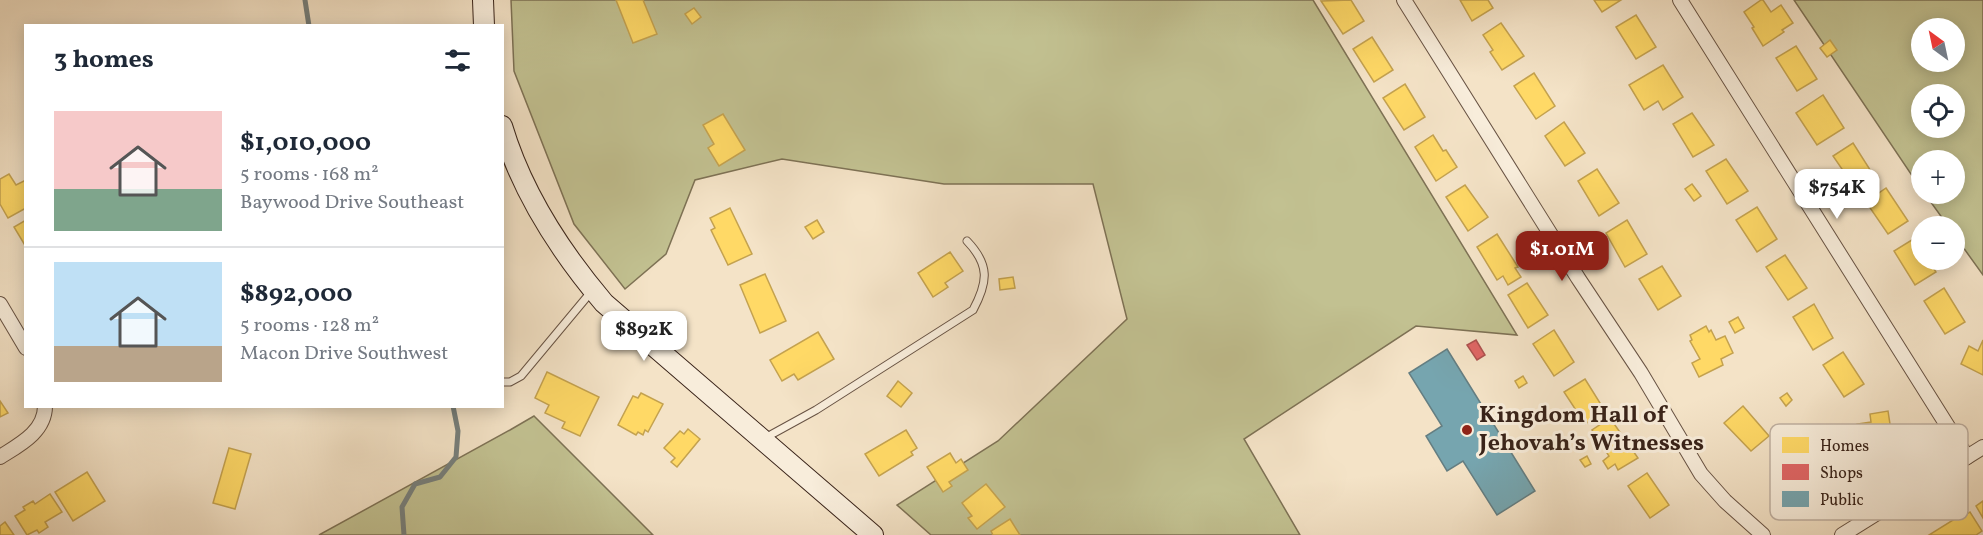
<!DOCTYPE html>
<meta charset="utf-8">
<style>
body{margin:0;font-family:Vollkorn,serif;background:#f6f6f7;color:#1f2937;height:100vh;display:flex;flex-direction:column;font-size:22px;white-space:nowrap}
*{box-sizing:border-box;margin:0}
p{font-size:20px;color:#747a83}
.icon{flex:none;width:33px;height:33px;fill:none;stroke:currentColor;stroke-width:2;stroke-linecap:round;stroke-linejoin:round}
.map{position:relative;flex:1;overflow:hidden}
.side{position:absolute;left:24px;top:24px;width:480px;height:384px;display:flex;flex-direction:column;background:#fff;border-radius:0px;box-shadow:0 3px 15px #0003}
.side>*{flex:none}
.needle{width:39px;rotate:327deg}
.tools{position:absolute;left:1911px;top:18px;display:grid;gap:12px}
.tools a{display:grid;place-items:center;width:54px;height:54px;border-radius:50%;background:#fff;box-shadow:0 3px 15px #0003;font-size:30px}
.price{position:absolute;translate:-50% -51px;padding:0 14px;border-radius:12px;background:#fff;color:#222;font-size:20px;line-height:39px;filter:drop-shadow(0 2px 3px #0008)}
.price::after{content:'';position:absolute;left:50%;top:36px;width:18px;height:14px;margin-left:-9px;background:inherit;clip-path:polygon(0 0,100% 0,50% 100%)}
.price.current{background:#8f2418;color:#fff}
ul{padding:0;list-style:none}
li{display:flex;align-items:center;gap:18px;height:150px;padding:0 30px}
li+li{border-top:2px solid #e0e1e3}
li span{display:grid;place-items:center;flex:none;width:168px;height:120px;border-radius:0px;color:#555}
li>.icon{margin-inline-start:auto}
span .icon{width:72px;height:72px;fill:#fffc;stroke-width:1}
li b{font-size:26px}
h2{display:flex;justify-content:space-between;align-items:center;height:72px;padding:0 30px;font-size:26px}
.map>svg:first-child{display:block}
</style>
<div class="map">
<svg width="1983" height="535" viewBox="0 0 1983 535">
<rect width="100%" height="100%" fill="#f4e3c7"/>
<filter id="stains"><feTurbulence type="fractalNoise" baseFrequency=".00333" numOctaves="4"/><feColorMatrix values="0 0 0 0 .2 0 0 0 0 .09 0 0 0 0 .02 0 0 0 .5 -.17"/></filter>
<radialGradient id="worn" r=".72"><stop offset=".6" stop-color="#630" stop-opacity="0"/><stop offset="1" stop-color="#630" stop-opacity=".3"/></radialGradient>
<g fill="#c2c191" stroke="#7e7255" stroke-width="1.5" fill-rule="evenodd">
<path d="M 511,0 L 1313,0 L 1517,335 L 1416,326 L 1244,439 L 1300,535 L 931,535 L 897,505 L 998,441 L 1127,319 L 1093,184 L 944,184 L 782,159 L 695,180 L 666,254 L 625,289 L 574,224 L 514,71 Z"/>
<path d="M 1794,0 L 1983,0 L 1983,275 L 1955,236 L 1954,226 L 1948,226 L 1925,194 L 1954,194 L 1954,160 L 1922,160 L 1921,189 ZM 1922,28 L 1954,28 L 1954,62 L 1922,62 ZM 1922,94 L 1954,94 L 1954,128 L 1922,128 Z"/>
<path d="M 534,416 L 653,535 L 319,535 L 510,430 Z"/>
</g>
<g fill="#ffd966" stroke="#c4a24f" stroke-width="1.5">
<path d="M 616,0 L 643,0 L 657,34 L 633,43 Z"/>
<path d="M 1351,0 L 1364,21 L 1343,34 L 1321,1 Z"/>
<path d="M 1460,0 L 1488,0 L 1493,8 L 1472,21 Z"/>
<path d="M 1594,0 L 1621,0 L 1602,12 Z"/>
<path d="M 1761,0 L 1763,0 L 1771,12 L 1781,5 L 1793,23 L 1782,30 L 1784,32 L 1763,46 L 1752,28 L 1754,27 L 1744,12 Z"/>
<path d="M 694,8 L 701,17 L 692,24 L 685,14 Z"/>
<path d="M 1636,15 L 1656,47 L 1636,59 L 1616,27 Z"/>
<path d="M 1501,23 L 1524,56 L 1502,70 L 1490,52 L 1493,50 L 1483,35 Z"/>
<path d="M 1372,37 L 1393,70 L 1374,82 L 1353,49 Z"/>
<path d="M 1830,40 L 1837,50 L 1827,57 L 1820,48 Z"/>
<path d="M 1796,46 L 1817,79 L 1797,91 L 1776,58 Z"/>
<path d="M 1663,65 L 1683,97 L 1663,110 L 1658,101 L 1644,110 L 1629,85 Z"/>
<path d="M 1534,73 L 1555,106 L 1536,119 L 1514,86 Z"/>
<path d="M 1405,84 L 1425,117 L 1404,130 L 1383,98 Z"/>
<path d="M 1823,95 L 1844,128 L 1817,145 L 1796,113 Z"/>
<path d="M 1692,113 L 1714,145 L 1693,157 L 1673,124 Z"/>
<path d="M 723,114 L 745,150 L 719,166 L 708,148 L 714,144 L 703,125 Z"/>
<path d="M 1564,122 L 1585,153 L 1565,166 L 1545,136 Z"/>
<path d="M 1433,135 L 1443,151 L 1446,150 L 1457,167 L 1436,181 L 1415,147 Z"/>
<path d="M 1853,143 L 1874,176 L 1855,188 L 1833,156 Z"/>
<path d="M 1726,159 L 1748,191 L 1727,204 L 1706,171 Z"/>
<path d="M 1597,169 L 1619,203 L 1599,216 L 1578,181 Z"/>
<path d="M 9,174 L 16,185 L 26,180 L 26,208 L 8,218 L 0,204 L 0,179 Z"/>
<path d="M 1692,184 L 1701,196 L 1694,201 L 1685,189 Z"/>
<path d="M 1465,185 L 1488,217 L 1468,231 L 1446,197 Z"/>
<path d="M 1886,188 L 1908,221 L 1888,234 L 1866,202 Z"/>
<path d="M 1757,207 L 1777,239 L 1757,252 L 1736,220 Z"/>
<path d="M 730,208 L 752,254 L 728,265 L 711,230 L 715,228 L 710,218 Z"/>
<path d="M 26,220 L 26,247 L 14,227 Z"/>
<path d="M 817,220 L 824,232 L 813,239 L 805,227 Z"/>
<path d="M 1627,220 L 1647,254 L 1625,267 L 1606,233 Z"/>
<path d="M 1497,234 L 1518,267 L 1515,268 L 1521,277 L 1508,285 L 1503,276 L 1497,280 L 1477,247 Z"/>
<path d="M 1915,238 L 1922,248 L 1922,260 L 1928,260 L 1936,272 L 1915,285 L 1894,251 Z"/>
<path d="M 950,252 L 963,271 L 945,283 L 948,287 L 933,297 L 918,273 Z"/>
<path d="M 1785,255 L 1807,288 L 1788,300 L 1766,267 Z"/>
<path d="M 1662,266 L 1681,296 L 1658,310 L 1639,279 Z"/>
<path d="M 765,274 L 786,321 L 760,333 L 740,285 Z"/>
<path d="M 1013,277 L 1015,288 L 1000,290 L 999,279 Z"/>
<path d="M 1527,283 L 1548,315 L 1528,328 L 1508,295 Z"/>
<path d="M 1944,288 L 1965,322 L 1945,334 L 1924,301 Z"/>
<path d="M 1814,304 L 1833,338 L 1813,350 L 1793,317 Z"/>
<path d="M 1738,317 L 1744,328 L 1735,333 L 1729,322 Z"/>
<path d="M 1706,326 L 1709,332 L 1711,330 L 1716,340 L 1725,336 L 1733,353 L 1721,359 L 1723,365 L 1699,377 L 1692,363 L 1700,359 L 1690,341 L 1692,340 L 1690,335 Z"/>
<path d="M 1554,330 L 1574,362 L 1554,376 L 1533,344 Z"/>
<path d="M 818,332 L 834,359 L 798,380 L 794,374 L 782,381 L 770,360 Z"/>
<path d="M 1983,340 L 1983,375 L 1961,364 L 1969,346 L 1978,351 Z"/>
<path d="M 1843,352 L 1864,384 L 1844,397 L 1823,365 Z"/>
<path d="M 547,372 L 599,397 L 580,436 L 562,428 L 565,422 L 545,413 L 549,405 L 535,398 Z"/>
<path d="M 1523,376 L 1527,383 L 1519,388 L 1515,381 Z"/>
<path d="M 1585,379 L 1605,411 L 1585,424 L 1564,392 Z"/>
<path d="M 898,381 L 912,393 L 901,407 L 887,396 Z"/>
<path d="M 641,393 L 663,404 L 648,432 L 645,430 L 643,435 L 638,432 L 636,435 L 618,425 L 633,396 L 638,398 Z"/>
<path d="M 1787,393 L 1792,400 L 1786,406 L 1780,398 Z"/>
<path d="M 0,401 L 8,413 L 0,417 Z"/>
<path d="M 1743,406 L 1769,436 L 1751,451 L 1724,423 Z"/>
<path d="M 1888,411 L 1892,437 L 1889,437 L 1891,455 L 1869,459 L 1866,442 L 1847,444 L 1845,433 L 1859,431 L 1857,424 L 1871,422 L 1870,414 Z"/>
<path d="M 1610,418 L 1638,458 L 1618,470 L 1615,464 L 1608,469 L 1603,461 L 1609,456 L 1592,430 Z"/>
<path d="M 688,429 L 700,439 L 677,467 L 671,462 L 675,458 L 664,448 L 680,431 L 684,434 Z"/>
<path d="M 906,430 L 917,448 L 911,452 L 913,455 L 879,476 L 865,454 Z"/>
<path d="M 229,448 L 251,454 L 235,509 L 213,503 Z"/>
<path d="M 950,453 L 956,463 L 961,459 L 968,470 L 949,482 L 952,486 L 943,492 L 927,467 Z"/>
<path d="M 1587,456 L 1591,464 L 1585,467 L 1580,460 Z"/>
<path d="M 87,472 L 105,501 L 73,521 L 55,492 Z"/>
<path d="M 1647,473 L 1669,505 L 1650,518 L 1628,486 Z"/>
<path d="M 986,484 L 1005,507 L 977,529 L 968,518 L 972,516 L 962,503 Z"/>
<path d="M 50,494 L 62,512 L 45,522 L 48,527 L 39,533 L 37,530 L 27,535 L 15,516 L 25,510 L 23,507 L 33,501 L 35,504 Z"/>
<path d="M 1958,499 L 1967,514 L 1970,512 L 1982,531 L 1976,535 L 1929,535 L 1958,517 L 1950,504 Z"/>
<path d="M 1983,501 L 1983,518 L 1976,506 Z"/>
<path d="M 1010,519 L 1020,535 L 993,535 L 991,531 Z"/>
<path d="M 5,522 L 14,535 L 0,535 L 0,526 Z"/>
</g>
<path fill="#e06666" stroke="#ae524f" stroke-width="1.5" d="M 1476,340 L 1485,355 L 1477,360 L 1467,345 Z"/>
<path fill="#76a5af" stroke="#647e82" stroke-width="1.5" d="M 1447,349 L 1535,491 L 1497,515 L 1463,461 L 1447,471 L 1426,436 L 1442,426 L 1409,373 Z"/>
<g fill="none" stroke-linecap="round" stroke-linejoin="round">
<g stroke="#767f7c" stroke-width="5">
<path d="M 305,0 L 309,26"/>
<path d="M 404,535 L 402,507 L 415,484 L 440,477 L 456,457 L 458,431 L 453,406"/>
</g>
<g stroke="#685344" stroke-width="9">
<g id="lane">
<path d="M 502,382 L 510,382 L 521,376 L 591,292"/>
<path d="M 765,438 L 816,410 L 973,310 C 988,282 990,265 967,241"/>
</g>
</g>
<g stroke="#685344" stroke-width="16">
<g id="street">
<path d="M 1404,0 L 1578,278 L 1641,373 L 1701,474 L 1725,501 L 1763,535"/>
<path d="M 1680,0 L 1967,457"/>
<path d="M 0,304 L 26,348"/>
<path d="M 0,457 C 19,445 45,432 45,406"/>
<path d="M 1842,535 L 1983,447"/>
</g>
</g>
<g stroke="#392319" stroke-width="22">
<g id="secondary">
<path d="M 483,0 L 484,26"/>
<path d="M 502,126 C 522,193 559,250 604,303 L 873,535"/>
</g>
</g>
<use href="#lane" stroke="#f8eddb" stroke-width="7"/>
<use href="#street" stroke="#f8eddb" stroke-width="14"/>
<use href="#secondary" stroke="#f8eddb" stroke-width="20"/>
</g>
<circle fill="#8f2418" stroke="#f8eddb" stroke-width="2" cx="1467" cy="430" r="6"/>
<g text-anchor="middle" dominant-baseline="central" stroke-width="6" stroke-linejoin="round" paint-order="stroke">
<g font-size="24" font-weight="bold" fill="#392319" stroke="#f8eddb" text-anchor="start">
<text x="1479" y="416">Kingdom Hall of<tspan x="1479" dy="28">Jehovah’s Witnesses</tspan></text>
</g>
</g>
<rect x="1770" y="424" width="198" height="96" rx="9" fill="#f8eddb" stroke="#bfb0a1" stroke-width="1.5"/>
<rect x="1782" y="437" width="27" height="16" fill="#ffd966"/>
<rect x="1782" y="464" width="27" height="16" fill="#e06666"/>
<rect x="1782" y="491" width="27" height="16" fill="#76a5af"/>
<g font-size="16" fill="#392319">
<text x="1820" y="451">Homes</text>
<text x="1820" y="478">Shops</text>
<text x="1820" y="505">Public</text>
</g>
<rect width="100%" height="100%" filter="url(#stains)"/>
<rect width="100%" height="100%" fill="url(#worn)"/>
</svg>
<div class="tools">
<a><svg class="needle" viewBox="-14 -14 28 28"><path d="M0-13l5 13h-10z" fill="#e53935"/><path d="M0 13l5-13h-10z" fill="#747a83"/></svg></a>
<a><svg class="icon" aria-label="locate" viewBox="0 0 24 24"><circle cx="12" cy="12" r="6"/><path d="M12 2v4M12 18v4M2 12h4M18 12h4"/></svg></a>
<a>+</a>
<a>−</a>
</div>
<b class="price" style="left:1837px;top:220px">$754K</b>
<b class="price current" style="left:1562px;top:282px">$1.01M</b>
<b class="price" style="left:644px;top:362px">$892K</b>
<section class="side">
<h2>3 homes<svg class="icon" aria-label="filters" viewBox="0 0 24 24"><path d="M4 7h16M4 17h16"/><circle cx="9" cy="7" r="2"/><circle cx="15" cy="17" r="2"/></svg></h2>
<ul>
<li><span style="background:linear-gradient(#f6c9c9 65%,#7fa58c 0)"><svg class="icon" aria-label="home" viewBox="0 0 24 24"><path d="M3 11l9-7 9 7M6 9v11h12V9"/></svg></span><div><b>$1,010,000</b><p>5 rooms · 168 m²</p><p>Baywood Drive Southeast</p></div></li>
<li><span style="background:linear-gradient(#bfe0f5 70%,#b9a48a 0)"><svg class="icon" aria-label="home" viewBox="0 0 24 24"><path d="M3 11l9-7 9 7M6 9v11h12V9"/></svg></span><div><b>$892,000</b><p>5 rooms · 128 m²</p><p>Macon Drive Southwest</p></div></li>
</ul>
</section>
</div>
